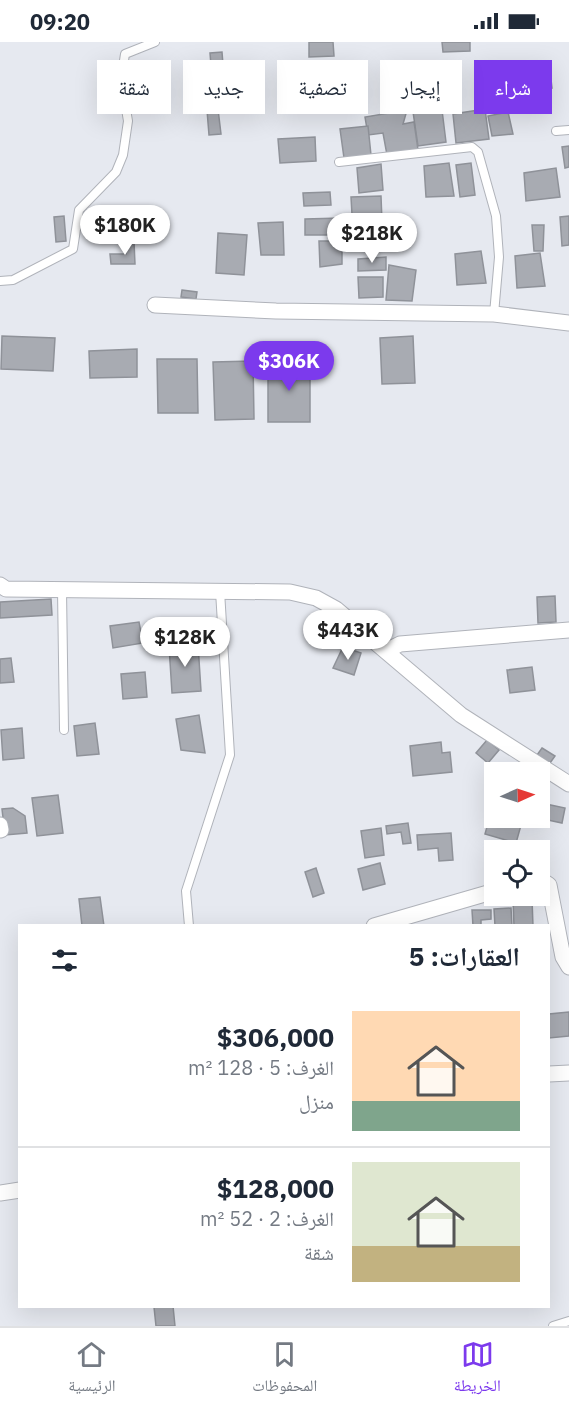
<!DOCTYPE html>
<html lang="ar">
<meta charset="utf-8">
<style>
body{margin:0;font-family:"IBM Plex Sans","Noto Naskh Arabic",sans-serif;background:#f2f2f3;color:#1f2937;direction:rtl;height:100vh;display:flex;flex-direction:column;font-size:22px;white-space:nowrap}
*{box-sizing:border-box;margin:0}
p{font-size:20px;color:#747a83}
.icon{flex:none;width:33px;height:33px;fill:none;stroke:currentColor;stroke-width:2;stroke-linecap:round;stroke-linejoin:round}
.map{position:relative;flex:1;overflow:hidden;direction:ltr}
.details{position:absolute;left:18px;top:882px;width:532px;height:384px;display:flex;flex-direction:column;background:#fff;border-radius:0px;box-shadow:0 6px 24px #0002;direction:rtl}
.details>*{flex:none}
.guide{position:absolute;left:18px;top:18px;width:534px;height:54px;direction:rtl;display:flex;gap:12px}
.needle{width:39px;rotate:87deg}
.buttons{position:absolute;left:484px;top:720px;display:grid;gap:12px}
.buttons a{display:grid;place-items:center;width:66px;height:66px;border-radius:0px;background:#fff;box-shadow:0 6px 24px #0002;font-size:30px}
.price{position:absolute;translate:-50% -51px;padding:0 14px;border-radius:21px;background:#fff;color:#222;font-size:20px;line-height:39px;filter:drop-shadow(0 2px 3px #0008)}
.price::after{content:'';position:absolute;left:50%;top:36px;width:18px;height:14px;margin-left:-9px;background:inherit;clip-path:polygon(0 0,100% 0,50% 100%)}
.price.current{background:#7c3aed;color:#fff}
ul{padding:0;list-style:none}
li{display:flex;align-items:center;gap:18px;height:150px;padding:0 30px}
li+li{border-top:2px solid #e0e1e3}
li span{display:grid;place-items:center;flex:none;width:168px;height:120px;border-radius:0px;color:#555}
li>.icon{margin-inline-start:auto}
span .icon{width:72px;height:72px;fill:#fffc;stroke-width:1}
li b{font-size:26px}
h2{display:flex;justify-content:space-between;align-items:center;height:72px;padding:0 30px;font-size:26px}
.tag{padding:0 21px;border-radius:0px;background:#fff;box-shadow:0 6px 24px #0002;font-size:21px;line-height:54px}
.tag.current{background:#7c3aed;color:#fff}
.status{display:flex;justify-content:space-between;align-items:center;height:42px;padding:0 30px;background:#fff;direction:ltr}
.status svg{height:16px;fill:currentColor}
.menu{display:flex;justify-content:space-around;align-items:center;height:84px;border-top:2px solid #e0e1e3;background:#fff;font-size:16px;color:#747a83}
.menu a{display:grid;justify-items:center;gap:3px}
.menu .current{color:#7c3aed}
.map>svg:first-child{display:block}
</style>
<div class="status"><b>09:20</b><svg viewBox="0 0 49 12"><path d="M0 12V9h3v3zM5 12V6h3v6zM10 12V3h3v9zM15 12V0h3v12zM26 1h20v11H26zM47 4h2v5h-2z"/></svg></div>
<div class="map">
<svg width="569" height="1284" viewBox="0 0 569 1284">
<rect width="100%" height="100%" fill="#e6e9f0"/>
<g fill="#a8abb2" stroke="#8f9299" stroke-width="1.5">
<path d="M 309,0 L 333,0 L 334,14 L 309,15 Z"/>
<path d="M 442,0 L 470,0 L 470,9 L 443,10 Z"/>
<path d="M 222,10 L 224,35 L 212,36 L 210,11 Z"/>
<path d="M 549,21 L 552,46 L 541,47 L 537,38 L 537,22 Z"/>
<path d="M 521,26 L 527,58 L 498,60 L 496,29 Z"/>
<path d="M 313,32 L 314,57 L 289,58 L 288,33 Z"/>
<path d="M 441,60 L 446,100 L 418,104 L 412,63 Z"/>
<path d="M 218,67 L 221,92 L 209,93 L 207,68 Z"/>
<path d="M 485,67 L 489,97 L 456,101 L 453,72 Z"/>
<path d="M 407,68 L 403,82 L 414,80 L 418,108 L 387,113 L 383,91 L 368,93 L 365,75 Z"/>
<path d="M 508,70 L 513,92 L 492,94 L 488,74 Z"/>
<path d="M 368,84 L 371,113 L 344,116 L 340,87 Z"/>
<path d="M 315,95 L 316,119 L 280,121 L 278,97 Z"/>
<path d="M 569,104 L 569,125 L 565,126 L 562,105 Z"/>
<path d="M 449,121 L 454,154 L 426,155 L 424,124 Z"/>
<path d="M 471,121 L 475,153 L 460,155 L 456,123 Z"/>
<path d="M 381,122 L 383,148 L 359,151 L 357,126 Z"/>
<path d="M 556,126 L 560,155 L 526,159 L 524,131 Z"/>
<path d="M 330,150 L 331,163 L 304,164 L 303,151 Z"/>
<path d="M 381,154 L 383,206 L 354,208 L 351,155 Z"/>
<path d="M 64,174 L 66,199 L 56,200 L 54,175 Z"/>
<path d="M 569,174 L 569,203 L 562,204 L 560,175 Z"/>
<path d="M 341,176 L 341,193 L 305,193 L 305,177 Z"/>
<path d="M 283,180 L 284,213 L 261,213 L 258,181 Z"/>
<path d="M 532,183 L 544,183 L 543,209 L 534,209 Z"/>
<path d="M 218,191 L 247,193 L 244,233 L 216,231 Z"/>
<path d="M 319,199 L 342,199 L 342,222 L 320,225 Z"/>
<path d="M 126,200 L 134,200 L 135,222 L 111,222 L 110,212 L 126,212 Z"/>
<path d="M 481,209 L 486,241 L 457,243 L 455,212 Z"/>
<path d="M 540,211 L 545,244 L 517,246 L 515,214 Z"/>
<path d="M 386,215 L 386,228 L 358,229 L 358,217 Z"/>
<path d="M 389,223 L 416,228 L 412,259 L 386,258 Z"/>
<path d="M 358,235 L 383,235 L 383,255 L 359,256 Z"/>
<path d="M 182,248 L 197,250 L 196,257 L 181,255 Z"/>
<path d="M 2,294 L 55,296 L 53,329 L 1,327 Z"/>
<path d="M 413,294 L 415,341 L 382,342 L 380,296 Z"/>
<path d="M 137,307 L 137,335 L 90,336 L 89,309 Z"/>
<path d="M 157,317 L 197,317 L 198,371 L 158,371 Z"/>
<path d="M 253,319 L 254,377 L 215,378 L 213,320 Z"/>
<rect x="268" y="321" width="42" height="59"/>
<path d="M 555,554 L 556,580 L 538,581 L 537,555 Z"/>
<path d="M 51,557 L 52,573 L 0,576 L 0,560 Z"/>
<path d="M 139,580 L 143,601 L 113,606 L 110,584 Z"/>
<path d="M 198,602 L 201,649 L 172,651 L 169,604 Z"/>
<path d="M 343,605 L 361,611 L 354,633 L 333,626 Z"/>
<path d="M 11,616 L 14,640 L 0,641 L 0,617 Z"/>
<path d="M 532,625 L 535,648 L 510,651 L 507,628 Z"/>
<path d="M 145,630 L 147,655 L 123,657 L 121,632 Z"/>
<path d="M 199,673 L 205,711 L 181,708 L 176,677 Z"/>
<path d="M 95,681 L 99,712 L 77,714 L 74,684 Z"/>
<path d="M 22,686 L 24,716 L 3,718 L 1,688 Z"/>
<path d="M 487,698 L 499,708 L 488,721 L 476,711 Z"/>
<path d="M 441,700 L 442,711 L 450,710 L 452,730 L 413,734 L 410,704 Z"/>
<path d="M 542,706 L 555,714 L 550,721 L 537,713 Z"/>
<path d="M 58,753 L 63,791 L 37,794 L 32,756 Z"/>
<path d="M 546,762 L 565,766 L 562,781 L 543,777 Z"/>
<path d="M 493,763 L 495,776 L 523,776 L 516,801 L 485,792 Z"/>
<path d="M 13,766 L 25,774 L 27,791 L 5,793 L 2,767 Z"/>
<path d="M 408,781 L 411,801 L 403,802 L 401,790 L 387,792 L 386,784 Z"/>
<path d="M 381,786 L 384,813 L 365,816 L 361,789 Z"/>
<path d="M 451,791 L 453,818 L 439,819 L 438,806 L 418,808 L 417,793 Z"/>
<path d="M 380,821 L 385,842 L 363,848 L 358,827 Z"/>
<path d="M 316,826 L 324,851 L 313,855 L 305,830 Z"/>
<path d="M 100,855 L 104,884 L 82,884 L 79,857 Z"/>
<path d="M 513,857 L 532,857 L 533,884 L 514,884 Z"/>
<path d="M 511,866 L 512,884 L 495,884 L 494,867 Z"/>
<path d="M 472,868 L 491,868 L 491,877 L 481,878 L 481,884 L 473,884 Z"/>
<path d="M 569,970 L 569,994 L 549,996 L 549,972 Z"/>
<path d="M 173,1264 L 175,1284 L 156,1284 L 154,1265 Z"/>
</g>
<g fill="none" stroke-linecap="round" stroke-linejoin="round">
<g stroke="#b0b3ba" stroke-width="10">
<g id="lane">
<path d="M 556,89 L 569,88"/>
<path d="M 339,120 L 472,105 L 478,110 L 496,174 L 499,215 L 494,272"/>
<path d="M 0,239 L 13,238 L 73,207 L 79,168 L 116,130 L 123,113 L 128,79 L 121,38 L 125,12 L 155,0"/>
<path d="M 62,548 L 64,688"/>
<path d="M 189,884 L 186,849 L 230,713 L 220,549"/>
<path d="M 553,1284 L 569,1279"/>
</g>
</g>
<g stroke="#b0b3ba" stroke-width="17">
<g id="street">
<path d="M 155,263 L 276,269 L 494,272 L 569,281"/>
<path d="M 0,543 L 6,547 L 290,550 L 316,556 L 336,567 L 461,673 L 569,742"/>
<path d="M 386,609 L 400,602 L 569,588"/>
<path d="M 0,783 L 1,788"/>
<path d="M 540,837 L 549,843 L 563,915 L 569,925"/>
<path d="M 374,884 L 495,849"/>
<path d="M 549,1032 L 569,1031"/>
<path d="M 0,1151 L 20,1148"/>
</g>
</g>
<use href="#lane" stroke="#fff" stroke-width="8"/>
<use href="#street" stroke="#fff" stroke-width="15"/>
</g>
</svg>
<div class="buttons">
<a><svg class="needle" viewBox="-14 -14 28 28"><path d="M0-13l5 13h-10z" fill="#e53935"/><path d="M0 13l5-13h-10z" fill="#747a83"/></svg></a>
<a><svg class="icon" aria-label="locate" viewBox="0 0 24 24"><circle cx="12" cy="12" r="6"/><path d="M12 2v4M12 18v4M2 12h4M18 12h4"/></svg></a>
</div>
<b class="price" style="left:125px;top:214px">$180K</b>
<b class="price" style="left:372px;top:222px">$218K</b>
<b class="price current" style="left:289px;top:350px">$306K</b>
<b class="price" style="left:348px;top:619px">$443K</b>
<b class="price" style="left:185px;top:626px">$128K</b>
<div class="guide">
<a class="tag current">شراء</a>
<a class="tag">إيجار</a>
<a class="tag">تصفية</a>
<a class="tag">جديد</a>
<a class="tag">شقة</a>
</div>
<section class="details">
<h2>العقارات: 5<svg class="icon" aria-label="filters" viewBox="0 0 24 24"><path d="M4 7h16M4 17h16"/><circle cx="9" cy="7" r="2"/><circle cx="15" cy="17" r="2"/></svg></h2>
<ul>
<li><span style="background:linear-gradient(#ffd9b3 75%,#7fa58c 0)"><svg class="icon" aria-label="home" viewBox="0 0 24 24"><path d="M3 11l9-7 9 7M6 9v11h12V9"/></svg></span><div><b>$306,000</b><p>الغرف: 5 · 128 m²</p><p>منزل</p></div></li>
<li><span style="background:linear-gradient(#dfe7d0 70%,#c2b280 0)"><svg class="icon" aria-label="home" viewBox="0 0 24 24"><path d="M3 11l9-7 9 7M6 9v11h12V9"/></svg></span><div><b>$128,000</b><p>الغرف: 2 · 52 m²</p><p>شقة</p></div></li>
</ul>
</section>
</div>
<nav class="menu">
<a class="current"><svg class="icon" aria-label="map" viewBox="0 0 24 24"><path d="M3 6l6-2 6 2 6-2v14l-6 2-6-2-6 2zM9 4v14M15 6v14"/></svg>الخريطة</a>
<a><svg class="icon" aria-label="saved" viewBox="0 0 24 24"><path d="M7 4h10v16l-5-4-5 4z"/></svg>المحفوظات</a>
<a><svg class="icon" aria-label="home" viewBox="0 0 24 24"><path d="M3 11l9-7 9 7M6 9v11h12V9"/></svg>الرئيسية</a>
</nav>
